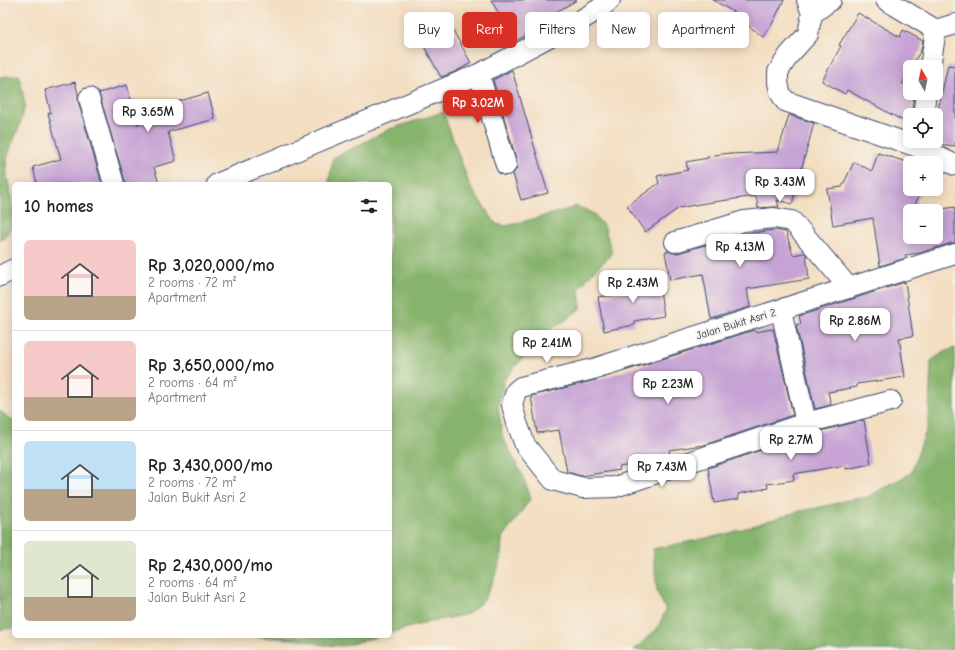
<!DOCTYPE html>
<meta charset="utf-8">
<style>
body{margin:0;font-family:"Comic Neue",sans-serif;background:#f6f6f6;color:#202124;height:100vh;display:flex;flex-direction:column;font-size:15px;white-space:nowrap}
*{box-sizing:border-box;margin:0}
p{font-size:13px;color:#757577}
.icon{flex:none;width:22px;height:22px;fill:none;stroke:currentColor;stroke-width:2;stroke-linecap:round;stroke-linejoin:round}
.map{position:relative;flex:1;overflow:hidden}
.panel{position:absolute;left:12px;top:182px;width:380px;height:456px;display:flex;flex-direction:column;background:#fff;border-radius:6px;box-shadow:0 2px 10px #0003}
.panel>*{flex:none}
.banner{position:absolute;left:404px;top:12px;width:380px;height:36px;display:flex;gap:8px}
.needle{width:26px;rotate:351deg}
.tools{position:absolute;left:903px;top:60px;display:grid;gap:8px}
.tools a{display:grid;place-items:center;width:40px;height:40px;border-radius:6px;background:#fff;box-shadow:0 2px 10px #0003;font-size:20px}
.price{position:absolute;translate:-50% -34px;padding:0 9px;border-radius:8px;background:#fff;color:#222;font-size:13px;line-height:26px;filter:drop-shadow(0 1px 2px #0008)}
.price::after{content:'';position:absolute;left:50%;top:24px;width:12px;height:9px;margin-left:-6px;background:inherit;clip-path:polygon(0 0,100% 0,50% 100%)}
.price.on{background:#d93025;color:#fff}
ul{padding:0;list-style:none}
li{display:flex;align-items:center;gap:12px;height:100px;padding:0 12px}
li+li{border-top:1px solid #e0e0e0}
li span{display:grid;place-items:center;flex:none;width:112px;height:80px;border-radius:6px;color:#555}
li>.icon{margin-inline-start:auto}
span .icon{width:48px;height:48px;fill:#fffc;stroke-width:1}
li b{font-size:17px}
h2{display:flex;justify-content:space-between;align-items:center;height:48px;padding:0 12px;font-size:17px}
.pill{padding:0 14px;border-radius:6px;background:#fff;box-shadow:0 2px 10px #0003;font-size:14px;line-height:36px}
.pill.on{background:#d93025;color:#fff}
.map>svg:first-child{display:block}
</style>
<div class="map">
<svg width="955" height="650" viewBox="0 0 955 650">
<rect width="100%" height="100%" fill="#f7f3e8"/>
<filter id="ink" filterUnits="userSpaceOnUse"><feTurbulence type="fractalNoise" baseFrequency=".025" numOctaves="2"/><feDisplacementMap in="SourceGraphic" scale="8" xChannelSelector="R" yChannelSelector="G"/><feConvolveMatrix kernelMatrix="1 2 1 2 8 2 1 2 1" color-interpolation-filters="sRGB"/></filter>
<filter id="wash" filterUnits="userSpaceOnUse"><feTurbulence type="fractalNoise" baseFrequency=".012" numOctaves="4" result="noise"/><feDisplacementMap in="SourceGraphic" scale="16" xChannelSelector="R" yChannelSelector="G"/><feGaussianBlur stdDeviation="0.9" result="paint"/><feColorMatrix in="noise" values="0 0 0 0 0 0 0 0 0 0 0 0 0 0 0 0 0 1.4 0 .05"/><feComposite in="paint" operator="in"/></filter>
<g filter="url(#wash)">
<rect width="100%" height="100%" fill="#f3dec1"/>
<g fill="#86b46c" stroke="#507265">
<path d="M 19,75 L 25,105 L 20,125 L 12,144 L 6,162 L 8,181 L 14,214 L 14,223 L 4,238 L 0,240 L 0,77 Z"/>
<path d="M 443,112 L 470,186 L 496,224 L 506,226 L 560,212 L 577,206 L 594,214 L 605,228 L 612,254 L 592,273 L 579,289 L 581,308 L 566,320 L 549,330 L 536,346 L 521,360 L 504,380 L 498,407 L 503,438 L 522,474 L 531,498 L 502,539 L 501,560 L 493,581 L 484,600 L 468,614 L 429,622 L 390,633 L 390,184 L 329,184 L 329,181 L 333,158 L 390,129 Z"/>
<path d="M 955,348 L 955,650 L 634,650 L 657,629 L 666,610 L 657,592 L 653,549 L 727,534 L 796,512 L 826,506 L 847,500 L 867,497 L 911,473 L 928,425 L 929,413 L 931,361 C 939,355 946,350 955,348 Z"/>
<path d="M 0,411 L 14,422 L 14,628 L 4,629 L 0,630 Z"/>
<path d="M 245,636 L 380,636 L 344,646 L 324,645 L 303,640 Z"/>
</g>
<g id="blocks">
<g fill="#c6a3d4">
<path d="M 491,0 L 577,0 L 544,19 L 547,24 L 515,41 Z"/>
<path d="M 713,0 L 784,0 L 772,24 L 763,37 L 745,23 L 747,20 Z"/>
<path d="M 858,13 L 900,37 L 903,30 L 923,41 L 921,50 L 911,67 L 910,67 L 910,69 L 902,84 L 910,88 L 910,93 L 914,93 L 912,114 L 910,115 L 910,117 L 907,123 L 847,90 L 845,94 L 822,81 L 841,46 L 839,45 Z"/>
<path d="M 449,23 L 471,63 L 455,72 L 441,77 L 420,39 Z"/>
<path d="M 948,65 L 955,66 L 955,146 L 938,144 L 933,141 L 936,141 L 936,121 L 938,110 Z"/>
<path d="M 512,70 L 548,193 L 521,200 L 513,174 L 517,168 L 517,162 L 493,80 Z"/>
<path d="M 75,82 L 78,94 L 78,101 L 102,184 L 37,184 L 33,167 L 61,159 L 48,113 L 51,113 L 45,90 Z"/>
<path d="M 127,85 L 137,124 L 175,113 L 172,103 L 208,93 L 215,119 L 168,132 L 176,161 L 154,167 L 159,184 L 125,184 L 125,181 L 99,93 Z"/>
<path d="M 789,115 L 814,123 L 792,204 L 777,200 L 779,207 L 773,207 L 758,208 L 756,196 L 699,204 L 679,208 L 645,232 L 627,206 L 659,183 L 657,176 L 688,170 L 686,162 L 708,158 L 708,156 L 730,153 L 730,154 L 778,152 Z"/>
<path d="M 878,153 L 910,163 L 910,189 L 921,189 L 913,211 L 910,211 L 910,237 L 936,237 L 936,211 L 929,211 L 955,207 L 955,243 L 952,243 L 919,253 L 905,255 L 906,258 L 880,266 L 873,218 L 833,225 L 827,189 L 842,187 L 854,162 L 872,171 Z"/>
<path d="M 774,230 L 786,232 L 793,255 L 804,253 L 806,254 L 809,279 L 747,289 L 750,307 L 711,319 L 703,274 L 670,280 L 665,252 L 669,251 L 673,253 L 678,253 L 701,246 L 724,242 L 724,239 L 738,235 Z"/>
<path d="M 657,272 L 664,316 L 634,321 L 634,325 L 604,331 L 598,297 L 636,291 L 633,276 Z"/>
<path d="M 905,282 L 913,336 L 899,338 L 905,377 L 857,384 L 857,387 L 828,392 L 831,405 L 815,409 L 796,325 L 801,324 L 799,316 Z"/>
<path d="M 773,329 L 793,415 L 704,445 L 669,450 L 670,456 L 660,460 L 619,467 L 620,470 L 581,476 L 567,472 L 559,430 L 537,433 L 531,396 L 596,380 L 754,330 L 755,332 Z"/>
<path d="M 864,420 L 871,464 L 846,469 L 846,465 L 793,474 L 794,480 L 767,484 L 768,488 L 738,494 L 739,499 L 714,503 L 708,468 L 809,434 Z"/>
</g>
</g>
</g>
<g filter="url(#ink)">
<use href="#blocks" fill-opacity="0" stroke="#3b496d" stroke-width="1"/>
<g fill="none" stroke-linecap="round" stroke-linejoin="round">
<g stroke="#3b496d" stroke-width="22">
<g id="street">
<path d="M 807,0 L 812,14 L 808,34 L 789,55 L 778,72 L 778,82 L 780,92 L 785,101 L 918,147 L 955,165"/>
<path d="M 886,0 L 936,30 L 955,24"/>
<path d="M 812,14 L 831,0"/>
<path d="M 930,67 L 936,30"/>
<path d="M 479,74 L 506,165"/>
<path d="M 89,98 L 114,184"/>
<path d="M 923,115 L 926,93"/>
<path d="M 217,184 L 479,74 L 581,20 L 599,9 L 610,0"/>
<path d="M 675,242 L 744,221 L 774,218 L 792,221 L 801,231 L 849,288"/>
<path d="M 0,276 L 14,269"/>
<path d="M 781,310 L 806,423"/>
<path d="M 891,401 L 806,423 L 615,487 L 583,488 L 553,480 L 525,445 L 517,423 L 512,405 L 516,391 L 521,387 L 593,369 L 955,254"/>
</g>
</g>
<use href="#street" stroke="#fff" stroke-width="20"/>
</g>
</g>
<g text-anchor="middle" dominant-baseline="central" stroke-width="3.5" stroke-linejoin="round" paint-order="stroke">
<g font-size="11" fill="#1b2f5e" stroke="#f7f3e8">
<text transform="translate(736 324) rotate(-17)">Jalan Bukit Asri 2</text>
</g>
</g>
</svg>
<div class="tools">
<a><svg class="needle" viewBox="-14 -14 28 28"><path d="M0-13l5 13h-10z" fill="#e53935"/><path d="M0 13l5-13h-10z" fill="#757577"/></svg></a>
<a><svg class="icon" aria-label="locate" viewBox="0 0 24 24"><circle cx="12" cy="12" r="6"/><path d="M12 2v4M12 18v4M2 12h4M18 12h4"/></svg></a>
<a>+</a>
<a>−</a>
</div>
<b class="price on" style="left:478px;top:124px">Rp 3.02M</b>
<b class="price" style="left:148px;top:133px">Rp 3.65M</b>
<b class="price" style="left:780px;top:203px">Rp 3.43M</b>
<b class="price" style="left:740px;top:268px">Rp 4.13M</b>
<b class="price" style="left:633px;top:304px">Rp 2.43M</b>
<b class="price" style="left:855px;top:342px">Rp 2.86M</b>
<b class="price" style="left:547px;top:364px">Rp 2.41M</b>
<b class="price" style="left:668px;top:405px">Rp 2.23M</b>
<b class="price" style="left:791px;top:461px">Rp 2.7M</b>
<b class="price" style="left:662px;top:488px">Rp 7.43M</b>
<div class="banner">
<a class="pill">Buy</a>
<a class="pill on">Rent</a>
<a class="pill">Filters</a>
<a class="pill">New</a>
<a class="pill">Apartment</a>
</div>
<section class="panel">
<h2>10 homes<svg class="icon" aria-label="filters" viewBox="0 0 24 24"><path d="M4 7h16M4 17h16"/><circle cx="9" cy="7" r="2"/><circle cx="15" cy="17" r="2"/></svg></h2>
<ul>
<li><span style="background:linear-gradient(#f6c9c9 70%,#b9a48a 0)"><svg class="icon" aria-label="home" viewBox="0 0 24 24"><path d="M3 11l9-7 9 7M6 9v11h12V9"/></svg></span><div><b>Rp 3,020,000/mo</b><p>2 rooms · 72 m²</p><p>Apartment</p></div></li>
<li><span style="background:linear-gradient(#f6c9c9 70%,#b9a48a 0)"><svg class="icon" aria-label="home" viewBox="0 0 24 24"><path d="M3 11l9-7 9 7M6 9v11h12V9"/></svg></span><div><b>Rp 3,650,000/mo</b><p>2 rooms · 64 m²</p><p>Apartment</p></div></li>
<li><span style="background:linear-gradient(#bfe0f5 60%,#b9a48a 0)"><svg class="icon" aria-label="home" viewBox="0 0 24 24"><path d="M3 11l9-7 9 7M6 9v11h12V9"/></svg></span><div><b>Rp 3,430,000/mo</b><p>2 rooms · 72 m²</p><p>Jalan Bukit Asri 2</p></div></li>
<li><span style="background:linear-gradient(#dfe7d0 70%,#b9a48a 0)"><svg class="icon" aria-label="home" viewBox="0 0 24 24"><path d="M3 11l9-7 9 7M6 9v11h12V9"/></svg></span><div><b>Rp 2,430,000/mo</b><p>2 rooms · 64 m²</p><p>Jalan Bukit Asri 2</p></div></li>
</ul>
</section>
</div>
